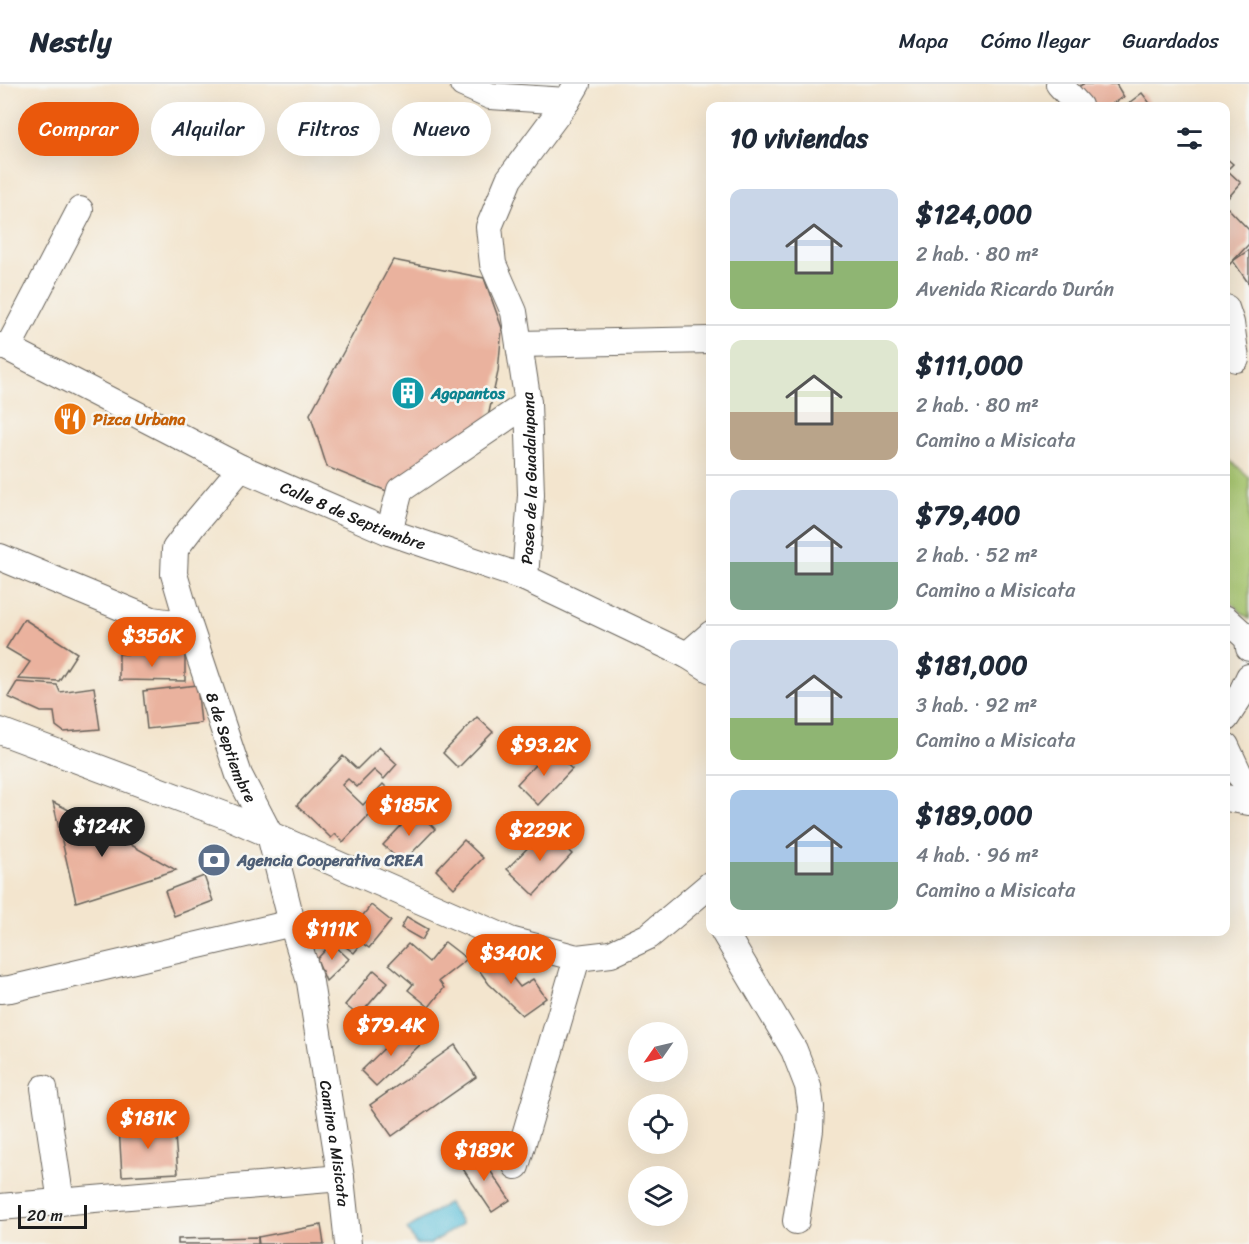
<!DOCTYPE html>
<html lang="es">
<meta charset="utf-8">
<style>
body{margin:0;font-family:Sriracha,sans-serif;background:#f6f6f7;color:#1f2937;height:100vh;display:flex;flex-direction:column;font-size:22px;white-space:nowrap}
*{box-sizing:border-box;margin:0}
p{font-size:20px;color:#747a83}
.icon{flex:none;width:33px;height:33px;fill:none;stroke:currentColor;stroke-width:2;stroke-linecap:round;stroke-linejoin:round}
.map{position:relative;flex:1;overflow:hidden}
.drawer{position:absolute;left:706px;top:18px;width:524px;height:834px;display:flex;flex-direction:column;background:#fff;border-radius:12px;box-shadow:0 6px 24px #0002}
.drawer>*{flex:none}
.top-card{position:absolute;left:18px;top:18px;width:570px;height:54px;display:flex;gap:12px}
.needle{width:39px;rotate:236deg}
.tools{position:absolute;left:628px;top:938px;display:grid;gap:12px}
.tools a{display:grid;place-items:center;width:60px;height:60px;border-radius:50%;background:#fff;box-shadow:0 6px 24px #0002;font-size:30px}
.scale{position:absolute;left:18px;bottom:15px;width:69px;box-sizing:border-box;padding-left:6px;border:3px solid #1c1c1c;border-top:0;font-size:16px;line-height:21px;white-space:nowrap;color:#1c1c1c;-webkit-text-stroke:4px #f6f6f2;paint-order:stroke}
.price{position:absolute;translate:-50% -51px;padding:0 14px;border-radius:21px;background:#ea580c;color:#fff;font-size:20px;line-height:39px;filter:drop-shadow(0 2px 3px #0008)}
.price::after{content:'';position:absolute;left:50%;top:36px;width:18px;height:14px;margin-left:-9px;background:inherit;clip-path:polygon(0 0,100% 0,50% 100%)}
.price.selected{background:#222;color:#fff}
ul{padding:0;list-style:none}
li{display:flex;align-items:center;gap:18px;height:150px;padding:0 24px}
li+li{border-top:2px solid #e0e1e3}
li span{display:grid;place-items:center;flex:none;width:168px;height:120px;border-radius:12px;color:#555}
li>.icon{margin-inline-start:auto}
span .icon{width:72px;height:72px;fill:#fffc;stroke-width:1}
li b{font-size:26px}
h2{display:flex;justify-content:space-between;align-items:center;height:72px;padding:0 24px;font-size:26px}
.pill{padding:0 21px;border-radius:27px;background:#fff;box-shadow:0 6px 24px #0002;font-size:21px;line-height:54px}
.pill.selected{background:#ea580c;color:#fff}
header{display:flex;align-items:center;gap:36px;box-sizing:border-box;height:84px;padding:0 30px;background:#fff;border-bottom:2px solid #e0e1e3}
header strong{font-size:28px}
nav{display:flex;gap:33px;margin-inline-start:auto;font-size:21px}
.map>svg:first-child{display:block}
</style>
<header>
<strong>Nestly</strong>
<nav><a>Mapa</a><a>Cómo llegar</a><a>Guardados</a></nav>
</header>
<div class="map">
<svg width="1249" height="1160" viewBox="0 0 1249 1160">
<rect width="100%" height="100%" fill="#f6f6f2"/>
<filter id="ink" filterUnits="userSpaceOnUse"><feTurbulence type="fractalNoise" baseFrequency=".0167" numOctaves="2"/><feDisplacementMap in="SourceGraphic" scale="12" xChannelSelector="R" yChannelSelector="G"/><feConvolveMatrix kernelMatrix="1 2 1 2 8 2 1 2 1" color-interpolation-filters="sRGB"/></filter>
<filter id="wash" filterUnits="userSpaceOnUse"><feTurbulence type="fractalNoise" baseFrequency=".008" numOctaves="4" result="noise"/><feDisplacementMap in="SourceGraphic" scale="24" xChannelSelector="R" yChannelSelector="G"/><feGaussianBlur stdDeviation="1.35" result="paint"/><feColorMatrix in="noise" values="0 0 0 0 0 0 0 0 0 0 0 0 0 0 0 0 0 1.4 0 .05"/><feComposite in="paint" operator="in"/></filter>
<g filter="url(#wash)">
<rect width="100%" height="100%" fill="#f3e5ce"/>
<path fill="#a7c66e" stroke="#627145" stroke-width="1.5" d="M 1226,372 L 1249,393 L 1249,535 L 1226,514 Z"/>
<path fill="#5bbfd9" stroke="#3c6e7a" stroke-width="1.5" d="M 448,1119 L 462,1140 L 430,1160 L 416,1160 L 407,1145 Z"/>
<g id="blocks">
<g fill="#eab29e">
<path d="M 1083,0 L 1116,0 L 1124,13 L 1108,22 L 1091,22 L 1078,3 Z"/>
<path d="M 1142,9 L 1152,22 L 1125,22 Z"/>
<path d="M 1226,74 L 1233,80 L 1227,86 L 1241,99 L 1226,116 Z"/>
<path d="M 1228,124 L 1249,146 L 1249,160 L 1228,182 L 1226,179 L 1226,126 Z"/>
<path d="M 1249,166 L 1249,200 L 1233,177 Z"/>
<path d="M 393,176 L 484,194 L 502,244 L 498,288 L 486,342 L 394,410 L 327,383 L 310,330 Z"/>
<path d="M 24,535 L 77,569 L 59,597 L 18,595 L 30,578 L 6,564 Z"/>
<path d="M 119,570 L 185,571 L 185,597 L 119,596 Z"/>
<path d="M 17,598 L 57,601 L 60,608 L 94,603 L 100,645 L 64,648 L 56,642 L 54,628 L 41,628 L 8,613 Z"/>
<path d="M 197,601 L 201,639 L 147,645 L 143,607 Z"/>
<path d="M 477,633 L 493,648 L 458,684 L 443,669 Z"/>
<path d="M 379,663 L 397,680 L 384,695 L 374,686 L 357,703 L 348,695 L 342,701 L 363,721 L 383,700 L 391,708 L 343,758 L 335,750 L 331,754 L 297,721 L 343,672 L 357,685 Z"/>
<path d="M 550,665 L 572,685 L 538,721 L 517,700 Z"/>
<path d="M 53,718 L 65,724 L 176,786 L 76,818 Z"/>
<path d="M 416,726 L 435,745 L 402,779 L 383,761 Z"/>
<path d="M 546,745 L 572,770 L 534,811 L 507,785 Z"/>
<path d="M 464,756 L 483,774 L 454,804 L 436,786 Z"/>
<path d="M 204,792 L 213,817 L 174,832 L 165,807 Z"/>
<path d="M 371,821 L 391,837 L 369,864 L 362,859 L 354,869 L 341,859 Z"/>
<path d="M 407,833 L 428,845 L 422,856 L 401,844 Z"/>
<path d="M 445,858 L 467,875 L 439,897 L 444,904 L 429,923 L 408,906 L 413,900 L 389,880 L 408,860 L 429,878 Z"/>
<path d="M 332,859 L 349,875 L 326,897 L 317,875 Z"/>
<path d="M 500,872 L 518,880 L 508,888 L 520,903 L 533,895 L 546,914 L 522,931 L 489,900 L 476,882 Z"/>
<path d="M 374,886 L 388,898 L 359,932 L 345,921 Z"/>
<path d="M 406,943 L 422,959 L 376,1002 L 361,987 Z"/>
<path d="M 455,961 L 476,993 L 392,1052 L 370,1021 Z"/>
<path d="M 174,1039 L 178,1089 L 122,1092 L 119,1043 Z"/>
<path d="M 477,1067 L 510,1116 L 492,1128 L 459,1079 Z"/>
<path d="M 321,1141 L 324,1160 L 259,1160 L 258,1153 Z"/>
<path d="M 258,1153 L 258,1160 L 178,1160 L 178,1155 Z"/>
</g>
</g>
</g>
<g filter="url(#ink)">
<use href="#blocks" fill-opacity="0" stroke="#67625a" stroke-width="1.5"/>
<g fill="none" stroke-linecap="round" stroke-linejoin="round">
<g stroke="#67625a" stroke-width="28">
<g id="minor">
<path d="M 463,0 L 490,12 L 567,17"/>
<path d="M 1059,0 L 1079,22"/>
<path d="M 1226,224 L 1231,239 L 1236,275"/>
<path d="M 519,260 L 711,256"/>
<path id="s1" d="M 0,262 L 8,264 L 241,384 L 389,448 L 525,494 L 687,571 L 711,586"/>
<path d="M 8,264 L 80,126"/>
<path id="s2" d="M 241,384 L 194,440 L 175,465 L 174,490 L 189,541 L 239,691 L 270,751 L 292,839 L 310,898 L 341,1094 L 348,1160"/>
<path d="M 389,448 L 400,406 L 528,319"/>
<path d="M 0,473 L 152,536 L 189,541"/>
<path id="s3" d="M 525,494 L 531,411 L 528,319 L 514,228 L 493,180 L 489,143 L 509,95 L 567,17 L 577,0"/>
<path d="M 1226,535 L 1248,555 L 1249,564"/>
<path d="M 687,571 L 711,550"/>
<path d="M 1226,634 L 1239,614 L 1249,593"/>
<path d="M 0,647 L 230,733 L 510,856 L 577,874 L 611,870 L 649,852 L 711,800"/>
<path d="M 1226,662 L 1239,690 L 1249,701"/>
<path d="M 1226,714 L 1249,718"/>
<path d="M 724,848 L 794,966 L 808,1002 L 811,1023 L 810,1046 L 796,1137"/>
<path d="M 0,906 L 10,905 L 292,839"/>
<path d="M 44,1004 L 61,1118"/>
<path d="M 516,1082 L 577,874"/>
<path d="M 0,1123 L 341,1094"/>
</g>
</g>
<use href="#minor" stroke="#fff" stroke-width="26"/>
</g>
</g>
<defs>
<g id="building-disc" transform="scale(1.725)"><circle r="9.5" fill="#0f9aa8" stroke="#f6f6f2"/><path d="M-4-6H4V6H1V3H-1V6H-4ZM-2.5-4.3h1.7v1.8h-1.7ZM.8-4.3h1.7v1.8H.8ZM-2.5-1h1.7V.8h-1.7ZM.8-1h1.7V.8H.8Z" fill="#fff"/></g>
<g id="restaurant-disc" transform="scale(1.725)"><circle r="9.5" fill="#e8710a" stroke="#f6f6f2"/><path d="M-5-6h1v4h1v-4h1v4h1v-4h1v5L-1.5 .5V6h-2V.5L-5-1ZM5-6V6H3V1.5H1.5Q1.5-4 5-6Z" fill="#fff"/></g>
<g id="bank-disc" transform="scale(1.725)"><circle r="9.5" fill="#5c6f8a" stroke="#f6f6f2"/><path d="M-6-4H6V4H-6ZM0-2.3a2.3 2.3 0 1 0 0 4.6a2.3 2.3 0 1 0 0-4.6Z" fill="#fff"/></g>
</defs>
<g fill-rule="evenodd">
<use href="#building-disc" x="408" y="309"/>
<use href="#restaurant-disc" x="70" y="335"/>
<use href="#bank-disc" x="214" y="776"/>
</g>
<g text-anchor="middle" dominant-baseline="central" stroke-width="5" stroke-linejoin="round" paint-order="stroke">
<g font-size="16" font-weight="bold" fill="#0d838f" stroke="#f6f6f2" text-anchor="start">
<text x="431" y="309">Agapantos</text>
</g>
<g font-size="16" font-weight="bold" fill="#c56008" stroke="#f6f6f2" text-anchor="start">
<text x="93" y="335">Pizca Urbana</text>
</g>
<g font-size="16" fill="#1c1c1c" stroke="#f6f6f2">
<text stroke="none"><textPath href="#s3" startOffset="100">Paseo de la Guadalupana</textPath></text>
<text stroke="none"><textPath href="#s1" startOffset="392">Calle 8 de Septiembre</textPath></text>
<text stroke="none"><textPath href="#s2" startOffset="312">8 de Septiembre</textPath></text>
<text stroke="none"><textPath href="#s2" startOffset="724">Camino a Misicata</textPath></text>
</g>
<g font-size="16" font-weight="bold" fill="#4e5e75" stroke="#f6f6f2" text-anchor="start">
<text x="237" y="776">Agencia Cooperativa CREA</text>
</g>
</g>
</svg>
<div class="tools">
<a><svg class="needle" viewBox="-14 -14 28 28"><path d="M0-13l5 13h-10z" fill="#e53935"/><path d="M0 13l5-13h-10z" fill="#747a83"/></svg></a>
<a><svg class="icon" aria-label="locate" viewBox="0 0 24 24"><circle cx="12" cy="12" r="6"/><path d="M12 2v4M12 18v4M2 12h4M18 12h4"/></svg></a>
<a><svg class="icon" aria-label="layers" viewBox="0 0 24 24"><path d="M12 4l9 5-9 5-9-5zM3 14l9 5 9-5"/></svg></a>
</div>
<div class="scale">20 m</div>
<b class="price" style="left:152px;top:584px">$356K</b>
<b class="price" style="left:544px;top:693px">$93.2K</b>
<b class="price" style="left:409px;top:753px">$185K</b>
<b class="price selected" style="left:102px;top:774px">$124K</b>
<b class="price" style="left:540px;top:778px">$229K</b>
<b class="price" style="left:332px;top:877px">$111K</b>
<b class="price" style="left:511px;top:901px">$340K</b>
<b class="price" style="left:391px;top:973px">$79.4K</b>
<b class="price" style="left:148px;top:1066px">$181K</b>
<b class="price" style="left:484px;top:1098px">$189K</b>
<div class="top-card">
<a class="pill selected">Comprar</a>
<a class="pill">Alquilar</a>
<a class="pill">Filtros</a>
<a class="pill">Nuevo</a>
</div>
<section class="drawer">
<h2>10 viviendas<svg class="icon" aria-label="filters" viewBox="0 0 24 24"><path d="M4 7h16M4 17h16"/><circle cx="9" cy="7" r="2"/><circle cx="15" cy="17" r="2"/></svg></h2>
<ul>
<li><span style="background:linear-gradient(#c9d6e8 60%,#8fb573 0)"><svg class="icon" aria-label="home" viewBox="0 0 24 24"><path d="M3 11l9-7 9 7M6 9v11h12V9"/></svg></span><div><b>$124,000</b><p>2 hab. · 80 m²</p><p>Avenida Ricardo Durán</p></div></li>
<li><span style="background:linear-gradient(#dfe7d0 60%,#b9a48a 0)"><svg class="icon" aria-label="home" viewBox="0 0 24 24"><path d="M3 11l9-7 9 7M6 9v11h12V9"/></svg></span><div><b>$111,000</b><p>2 hab. · 80 m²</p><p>Camino a Misicata</p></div></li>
<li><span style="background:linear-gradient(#c9d6e8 60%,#7fa58c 0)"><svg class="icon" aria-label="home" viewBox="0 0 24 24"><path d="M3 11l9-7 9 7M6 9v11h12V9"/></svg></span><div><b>$79,400</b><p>2 hab. · 52 m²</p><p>Camino a Misicata</p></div></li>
<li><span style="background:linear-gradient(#c9d6e8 65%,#8fb573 0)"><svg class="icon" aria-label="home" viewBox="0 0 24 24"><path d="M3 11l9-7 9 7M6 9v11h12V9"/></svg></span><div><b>$181,000</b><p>3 hab. · 92 m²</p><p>Camino a Misicata</p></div></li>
<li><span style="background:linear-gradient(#a9c7e8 60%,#7fa58c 0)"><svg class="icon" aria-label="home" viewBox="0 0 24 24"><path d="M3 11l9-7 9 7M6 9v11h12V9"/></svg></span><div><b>$189,000</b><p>4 hab. · 96 m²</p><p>Camino a Misicata</p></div></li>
</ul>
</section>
</div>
